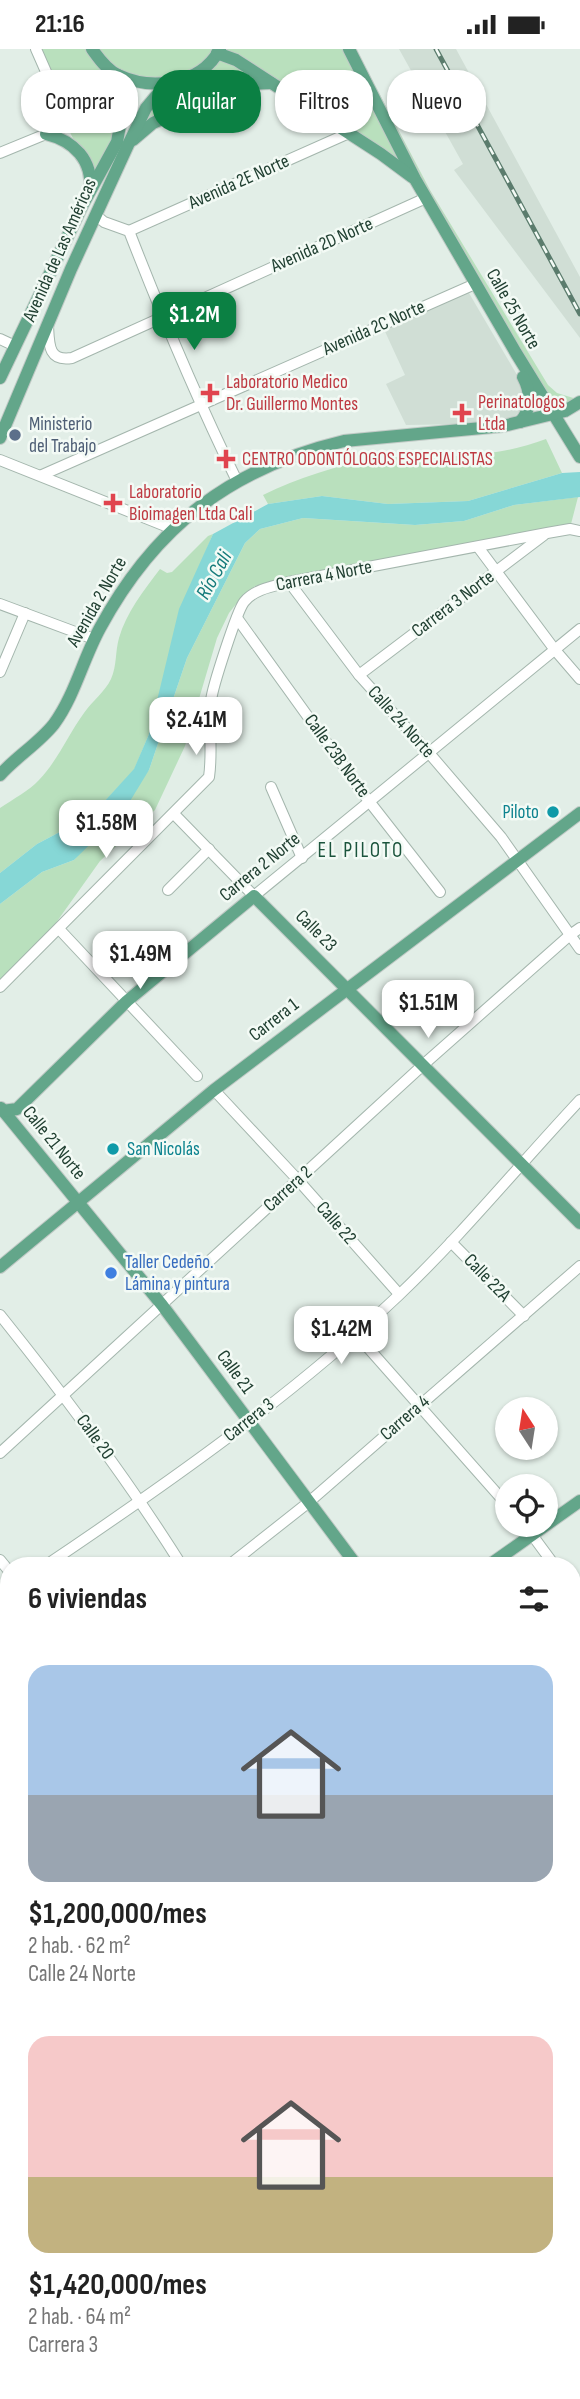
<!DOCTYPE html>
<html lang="es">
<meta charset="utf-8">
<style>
body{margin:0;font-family:"Sofia Sans Condensed",sans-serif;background:#f2f2f2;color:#222;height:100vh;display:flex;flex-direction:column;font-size:26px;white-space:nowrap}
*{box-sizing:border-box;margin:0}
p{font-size:23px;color:#767676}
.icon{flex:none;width:38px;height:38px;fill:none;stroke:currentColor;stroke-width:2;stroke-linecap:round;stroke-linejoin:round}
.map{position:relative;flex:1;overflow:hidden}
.drawer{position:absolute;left:0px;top:1508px;width:581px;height:842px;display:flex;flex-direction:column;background:#fff;border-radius:28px 28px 0 0;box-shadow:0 2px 5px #0004}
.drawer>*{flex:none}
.hud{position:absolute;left:21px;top:21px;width:539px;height:63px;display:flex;gap:14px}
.needle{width:46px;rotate:348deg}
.controls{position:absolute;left:495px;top:1348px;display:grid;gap:14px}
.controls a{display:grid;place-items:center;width:63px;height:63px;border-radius:50%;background:#fff;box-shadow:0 2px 5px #0004;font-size:35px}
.price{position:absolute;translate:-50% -60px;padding:0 16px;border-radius:14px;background:#fff;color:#222;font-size:23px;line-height:46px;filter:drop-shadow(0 2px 4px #0008)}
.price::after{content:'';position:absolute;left:50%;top:42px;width:21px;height:16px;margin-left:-10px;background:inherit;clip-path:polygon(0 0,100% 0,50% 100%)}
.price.selected{background:#0b8043;color:#fff}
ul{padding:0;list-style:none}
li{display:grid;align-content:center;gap:14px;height:371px;padding:0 28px}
li span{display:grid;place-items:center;height:217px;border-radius:21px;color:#555}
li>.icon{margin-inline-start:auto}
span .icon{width:126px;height:126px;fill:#fffc;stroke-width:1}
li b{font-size:30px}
h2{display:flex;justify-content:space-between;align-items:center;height:84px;padding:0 28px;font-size:30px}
.pill{padding:0 24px;border-radius:28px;background:#fff;box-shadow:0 2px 5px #0004;font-size:24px;line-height:63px}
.pill.selected{background:#0b8043;color:#fff}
.status{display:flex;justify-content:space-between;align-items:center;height:49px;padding:0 35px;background:#fff;direction:ltr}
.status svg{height:19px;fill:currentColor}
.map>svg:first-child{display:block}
</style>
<div class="status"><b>21:16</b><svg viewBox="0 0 49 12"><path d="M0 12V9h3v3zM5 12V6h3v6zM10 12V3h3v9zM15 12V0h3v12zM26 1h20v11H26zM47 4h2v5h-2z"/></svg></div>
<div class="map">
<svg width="580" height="2350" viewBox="0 0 580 2350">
<rect width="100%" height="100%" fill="#e2eee7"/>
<g fill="#d0ded5">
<path d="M 399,0 L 456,0 L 580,228 L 580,289 L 454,121 L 463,115 Z"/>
<path d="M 466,239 L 520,331 L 524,347 L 520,362 L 514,368 L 502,371 L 467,375 L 406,376 L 386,335 L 405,326 L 382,276 Z"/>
</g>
<g fill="#b9e0bd">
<path d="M 36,0 L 349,0 L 359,6 L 430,141 L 548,336 L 557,344 L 580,351 L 553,365 L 415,130 L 271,34 L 244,35 L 191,57 L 128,96 L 165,35 L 118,27 L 122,73 L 90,142 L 90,126 L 62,66 Z"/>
<path d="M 546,390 L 562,424 L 468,452 L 388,455 L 322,447 L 268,455 L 263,446 C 298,429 337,416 376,410 C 408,405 441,409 473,406 C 498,404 522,399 546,390 Z"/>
<path d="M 578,448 L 571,475 L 288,528 L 255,537 L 240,550 L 229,564 L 217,589 L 185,697 L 155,761 L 100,812 L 53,878 L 0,932 L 0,855 L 42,823 L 74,811 L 149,721 L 187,609 L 245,494 L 260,480 L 303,469 L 415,476 L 464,472 L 514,456 Z"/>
<path d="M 213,485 L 195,528 L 149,685 L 134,721 L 92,766 L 37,795 L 0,824 L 0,759 C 13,750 29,742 39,731 C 58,711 68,686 84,664 C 92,652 105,643 111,630 C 117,617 115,603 119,589 C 126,564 144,541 160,520 L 167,524 L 172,523 L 208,487 Z"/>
</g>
<path fill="#86d7d6" d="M 580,423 L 580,448 L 514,456 L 464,472 L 415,476 L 303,469 L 260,480 L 245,494 L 187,609 L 149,721 L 124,762 L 74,811 L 42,823 L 0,855 L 0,824 L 37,795 L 92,766 L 134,720 L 149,685 L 179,560 L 213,485 L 268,455 L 322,447 L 388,455 L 468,452 L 562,424 Z"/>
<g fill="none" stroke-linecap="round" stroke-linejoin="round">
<g stroke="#a4b6ad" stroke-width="12">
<g id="minor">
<path d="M 0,104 L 46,85 L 58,74 L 62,66 L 58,50 L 36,0"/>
<path d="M 97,167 L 104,173 L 129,182 C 162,267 197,350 237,432"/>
<path d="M 129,182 L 349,84"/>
<path d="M 48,276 C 49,295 48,313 72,309 L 426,149"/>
<path d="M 0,290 L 15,297"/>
<path d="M 0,411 L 173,480"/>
<path d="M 42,426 L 475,235"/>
<path d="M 478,498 L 555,601 L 580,630"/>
<path d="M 289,533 L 359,626 L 429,704 L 501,788 L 580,900"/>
<path d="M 0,555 L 94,590"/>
<path d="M 237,569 L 365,747 L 440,843"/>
<path d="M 0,623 L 25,564"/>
<path d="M 359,626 L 544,486"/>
<path d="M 271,738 L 302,809"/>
<path d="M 174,765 L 254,847 L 580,580"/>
<path d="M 168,841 L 209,800"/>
<path d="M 59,880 L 197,1027"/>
<path d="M 0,938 L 209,728 C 213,701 208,677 211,652 C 212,639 237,562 244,553 C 254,540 274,537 289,533 L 547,484 L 570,480 L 580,482"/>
<path d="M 214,1041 L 298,1131 L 399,1245"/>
<path d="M 451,1193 L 524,1267"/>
<path d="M 0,1266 C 65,1347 127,1429 182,1517"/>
<path d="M 355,1284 L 508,1457"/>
<path d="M 0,1404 L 423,1016 L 570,886 L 580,879"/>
<path d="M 524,1475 L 555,1517"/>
<path d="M 0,1511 L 9,1522"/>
<path d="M 45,1517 C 168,1434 291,1348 399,1246 C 463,1185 519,1116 580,1051"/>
<path d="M 228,1517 L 309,1453 L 580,1217"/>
<path d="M 572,1542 L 580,1554"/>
<path d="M 0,1548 L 9,1542"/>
<path d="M 572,1654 L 580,1649"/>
<path d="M 0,1700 L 9,1693"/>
<path d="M 0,1747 L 9,1761"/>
<path d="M 572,1844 L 580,1840"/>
<path d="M 0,1978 L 9,1989"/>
<path d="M 0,2053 L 9,2047"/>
<path d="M 572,2110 L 580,2122"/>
<path d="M 0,2216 L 9,2231"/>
<path d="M 572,2244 L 580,2240"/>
<path d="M 68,2342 L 72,2350"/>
<path d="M 243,2342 L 248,2350"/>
<path d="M 402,2342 L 407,2350"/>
<path d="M 566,2342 L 571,2350"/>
<path d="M 184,2350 L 200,2342"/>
</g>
</g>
<g stroke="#c1cac6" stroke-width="14">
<g id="major">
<path d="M 92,0 C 99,10 107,21 118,26 C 152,42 201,36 220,0"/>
<path d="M 349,0 L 415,130 L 516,304 L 580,408"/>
<path d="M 217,4 L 236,11 L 381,105 L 412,128"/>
<path d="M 46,85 C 74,92 93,111 90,141"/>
<path d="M 133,91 L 153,74 L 191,57 L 244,35 L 271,34"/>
<path d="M 0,329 L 83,155 L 117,93 L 123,60 L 118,26"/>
<path d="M 520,373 C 532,360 531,343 523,328"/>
<path d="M 0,389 L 71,220 L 128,96 L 146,59 L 166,35"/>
<path d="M 0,726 C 16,708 39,694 54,675 C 75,646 83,610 100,579 C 155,477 231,419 344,392 L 503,377 L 565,362 L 580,353"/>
<path d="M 1,1059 L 162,1256 L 357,1517"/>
<path d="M 3,1062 L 17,1060 L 127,952 L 254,847 L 580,1174"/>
<path d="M 0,1218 L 214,1041 L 580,764"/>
<path d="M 488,1517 L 580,1452"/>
<path d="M 572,1815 L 580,1827"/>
<path d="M 0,1876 L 9,1869"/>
</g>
</g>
<use href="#minor" stroke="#fff" stroke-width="10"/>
<use href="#major" stroke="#63a68a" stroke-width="12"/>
<g stroke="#5b7c6d" stroke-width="5">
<path id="rail" d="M 436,0 L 580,265"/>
</g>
<use href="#rail" stroke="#f3faf5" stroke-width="2.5" stroke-dasharray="8" stroke-linecap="butt"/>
</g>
<g fill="#e0444e" stroke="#f3faf5" stroke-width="2.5">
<path d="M206.5 333.5h7v7h7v7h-7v7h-7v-7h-7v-7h7z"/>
<path d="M458.5 353.5h7v7h7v7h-7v7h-7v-7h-7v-7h7z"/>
<path d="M222.5 399.5h7v7h7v7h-7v7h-7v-7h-7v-7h7z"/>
<path d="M109.5 443.5h7v7h7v7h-7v7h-7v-7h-7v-7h7z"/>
</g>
<circle fill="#5c6f8a" stroke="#f3faf5" stroke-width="2.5" cx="15" cy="386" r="7"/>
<g fill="#0f9aa8" stroke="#f3faf5" stroke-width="2.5">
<circle cx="553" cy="763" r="7"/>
<circle cx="113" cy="1100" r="7"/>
</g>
<circle fill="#3f7fe0" stroke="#f3faf5" stroke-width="2.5" cx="111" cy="1224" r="7"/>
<g text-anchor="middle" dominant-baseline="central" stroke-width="5" stroke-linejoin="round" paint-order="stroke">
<g font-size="19" fill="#214032" stroke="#f3faf5">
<text transform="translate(239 133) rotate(-24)">Avenida 2E Norte</text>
<text transform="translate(322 196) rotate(-24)">Avenida 2D Norte</text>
<text transform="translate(60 201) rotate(-66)">Avenida de Las Américas</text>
<text transform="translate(513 260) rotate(60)">Calle 25 Norte</text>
<text transform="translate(374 279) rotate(-24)">Avenida 2C Norte</text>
<text transform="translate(324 527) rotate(-11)">Carrera 4 Norte</text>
<text transform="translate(97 553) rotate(-60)">Avenida 2 Norte</text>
<text transform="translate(453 555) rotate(-37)">Carrera 3 Norte</text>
<text transform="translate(401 673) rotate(48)">Calle 24 Norte</text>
<text transform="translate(337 707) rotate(54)">Calle 23B Norte</text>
<text transform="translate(260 818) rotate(-39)">Carrera 2 Norte</text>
<text transform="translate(316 882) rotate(45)">Calle 23</text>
<text transform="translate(274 971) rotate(-38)">Carrera 1</text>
<text transform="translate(54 1094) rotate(51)">Calle 21 Norte</text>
<text transform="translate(288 1140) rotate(-42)">Carrera 2</text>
<text transform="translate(336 1174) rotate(49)">Calle 22</text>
<text transform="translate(487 1229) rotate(46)">Calle 22A</text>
<text transform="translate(235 1323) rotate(54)">Calle 21</text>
<text transform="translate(405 1369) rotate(-41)">Carrera 4</text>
<text transform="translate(249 1371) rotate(-38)">Carrera 3</text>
<text transform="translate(95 1388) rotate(54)">Calle 20</text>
</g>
<g font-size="19" fill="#be3a42" stroke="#f3faf5" text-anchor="start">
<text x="226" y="333">Laboratorio Medico<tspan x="226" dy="22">Dr. Guillermo Montes</tspan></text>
<text x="478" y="353">Perinatologos<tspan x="478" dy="22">Ltda</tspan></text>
<text x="242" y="410">CENTRO ODONTÓLOGOS ESPECIALISTAS</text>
<text x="129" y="443">Laboratorio<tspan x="129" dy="22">Bioimagen Ltda Cali</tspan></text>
</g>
<g font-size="19" fill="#4e5e75" stroke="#f3faf5" text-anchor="start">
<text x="29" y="375">Ministerio<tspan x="29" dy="22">del Trabajo</tspan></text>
</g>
<g font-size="19" fill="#0d838f" stroke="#f3faf5" text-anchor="end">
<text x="539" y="763">Piloto</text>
<text x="127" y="1100" text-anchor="start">San Nicolás</text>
</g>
<g font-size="19" fill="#366cbe" stroke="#f3faf5" text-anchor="start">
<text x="125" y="1213">Taller Cedeño.<tspan x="125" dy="22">Lámina y pintura</tspan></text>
</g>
<g font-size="21" font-style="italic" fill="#167b7b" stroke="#f3faf5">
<text transform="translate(214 526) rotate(-61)">Río Cali</text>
</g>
<g font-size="21" letter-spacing="2" fill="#1b543c" stroke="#f3faf5">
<text x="361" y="801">EL PILOTO</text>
</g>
</g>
</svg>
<div class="controls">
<a><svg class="needle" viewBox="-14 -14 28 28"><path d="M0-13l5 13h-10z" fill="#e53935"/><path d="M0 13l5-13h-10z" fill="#767676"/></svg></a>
<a><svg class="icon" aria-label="locate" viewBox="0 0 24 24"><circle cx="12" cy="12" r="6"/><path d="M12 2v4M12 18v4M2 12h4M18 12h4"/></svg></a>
</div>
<b class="price selected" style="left:194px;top:303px">$1.2M</b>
<b class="price" style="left:196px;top:708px">$2.41M</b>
<b class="price" style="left:106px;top:811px">$1.58M</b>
<b class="price" style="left:140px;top:942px">$1.49M</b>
<b class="price" style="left:428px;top:991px">$1.51M</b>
<b class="price" style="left:341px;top:1317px">$1.42M</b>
<div class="hud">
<a class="pill">Comprar</a>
<a class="pill selected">Alquilar</a>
<a class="pill">Filtros</a>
<a class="pill">Nuevo</a>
</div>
<section class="drawer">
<h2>6 viviendas<svg class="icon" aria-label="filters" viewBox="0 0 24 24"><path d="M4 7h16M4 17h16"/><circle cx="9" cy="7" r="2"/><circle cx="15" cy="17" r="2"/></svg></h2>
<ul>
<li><span style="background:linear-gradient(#a9c7e8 60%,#9aa5b1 0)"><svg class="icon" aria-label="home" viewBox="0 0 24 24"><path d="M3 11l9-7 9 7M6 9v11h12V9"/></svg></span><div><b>$1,200,000/mes</b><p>2 hab. · 62 m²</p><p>Calle 24 Norte</p></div></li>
<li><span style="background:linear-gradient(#f6c9c9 65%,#c2b280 0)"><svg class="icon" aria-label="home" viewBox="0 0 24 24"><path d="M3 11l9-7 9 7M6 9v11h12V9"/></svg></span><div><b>$1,420,000/mes</b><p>2 hab. · 64 m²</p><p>Carrera 3</p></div></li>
</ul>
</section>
</div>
